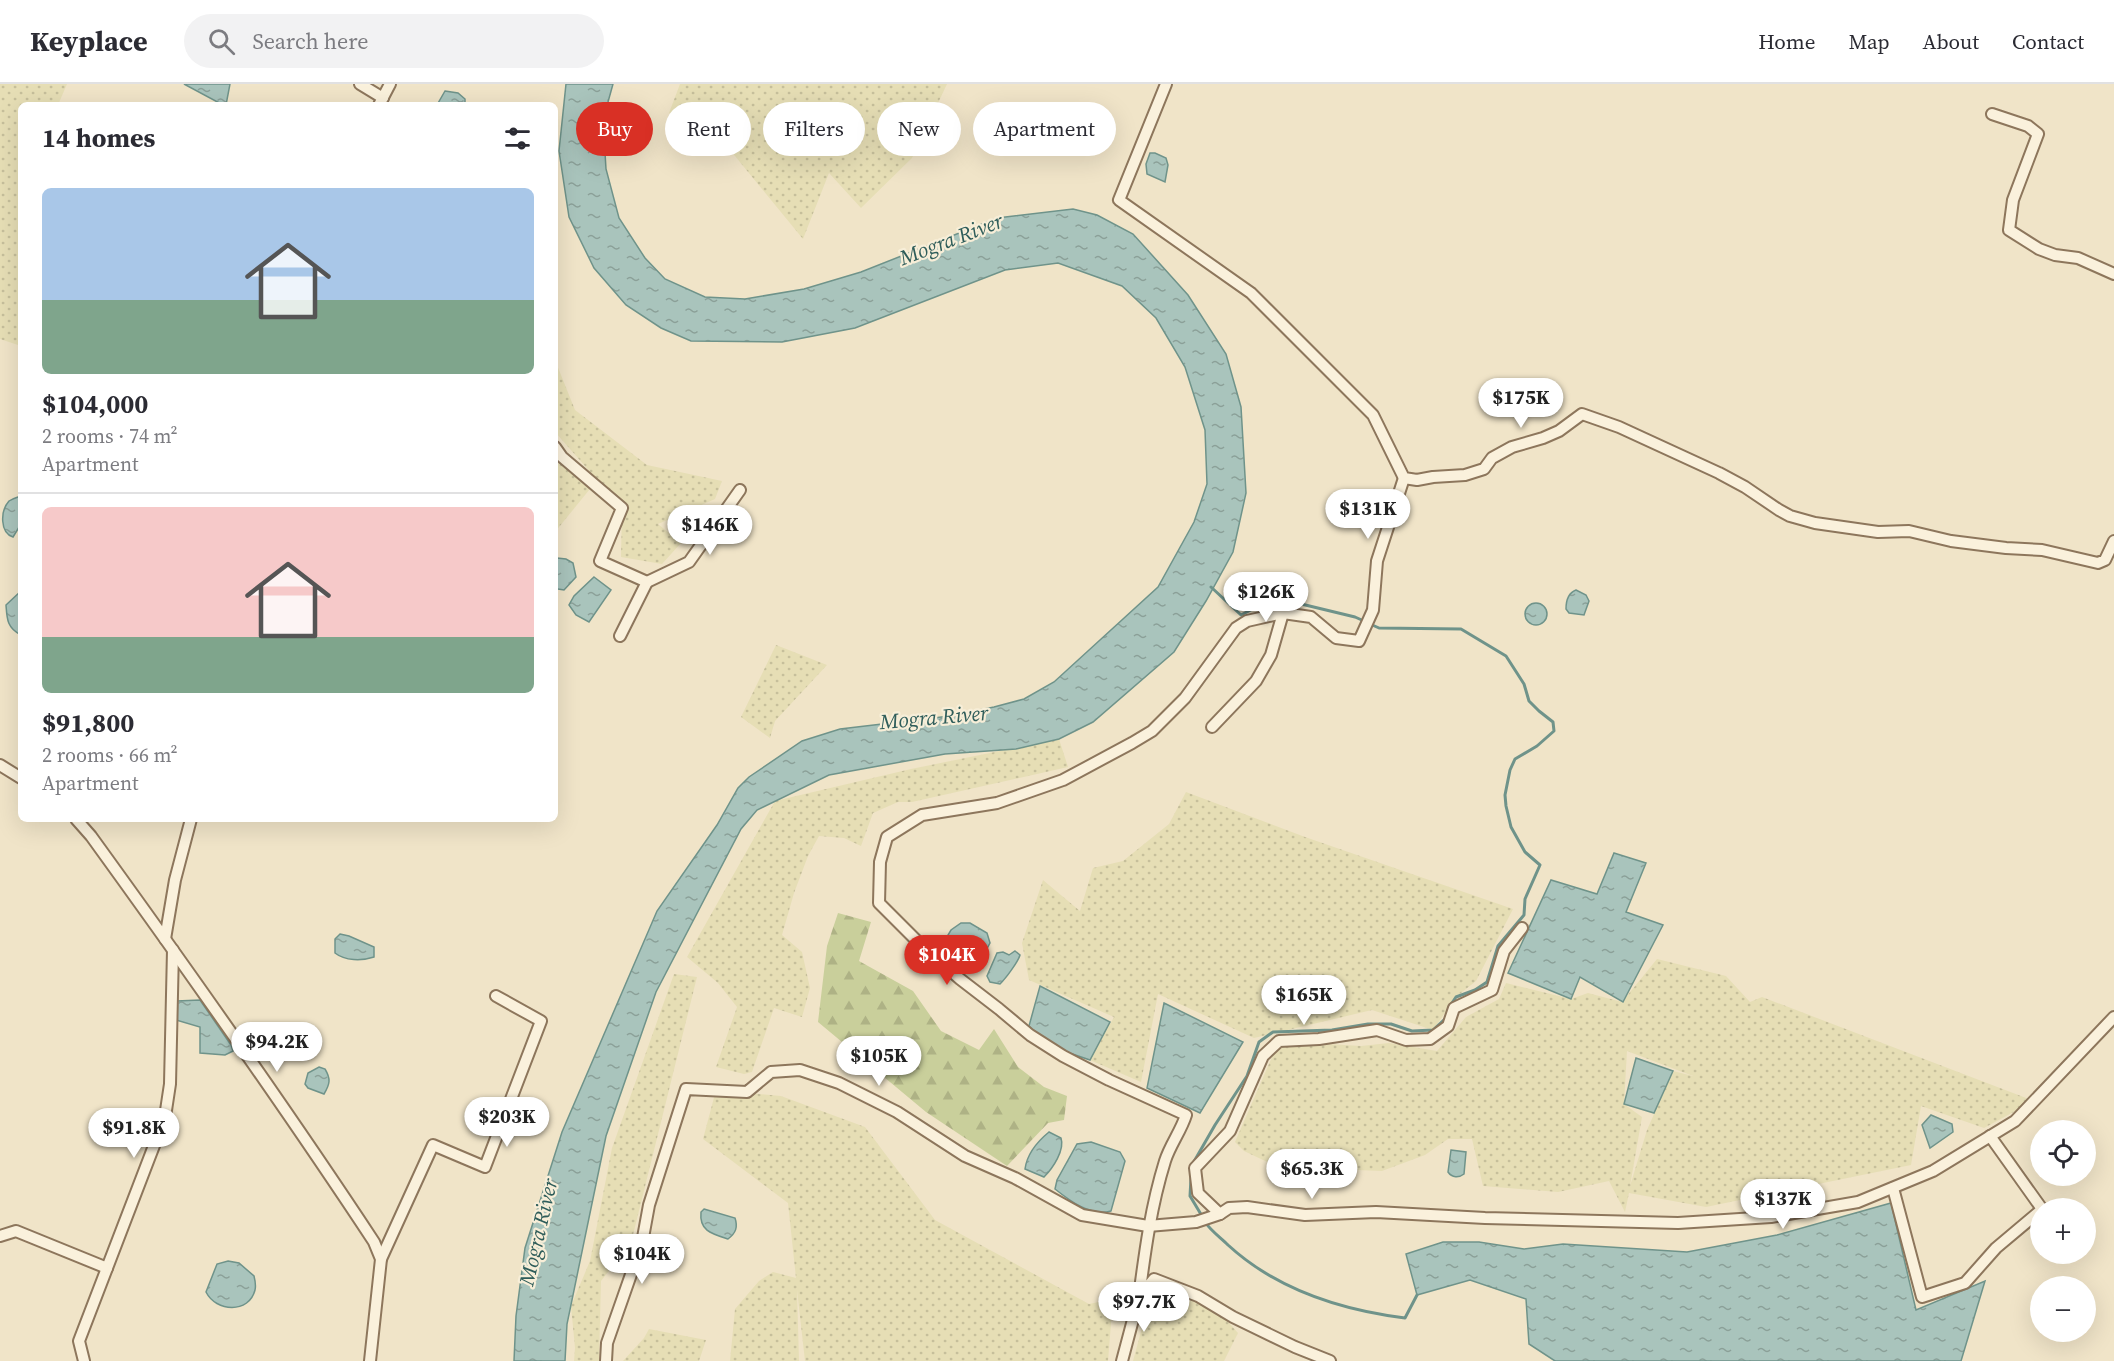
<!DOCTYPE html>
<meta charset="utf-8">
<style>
body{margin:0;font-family:"Source Serif 4",serif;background:#f2f2f3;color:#2b2b33;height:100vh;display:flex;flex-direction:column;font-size:22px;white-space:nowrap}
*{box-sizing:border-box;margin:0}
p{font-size:20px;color:#7c7c81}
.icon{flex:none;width:33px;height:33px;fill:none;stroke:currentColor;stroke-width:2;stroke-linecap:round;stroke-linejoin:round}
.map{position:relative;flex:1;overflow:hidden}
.sheet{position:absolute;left:18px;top:18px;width:540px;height:720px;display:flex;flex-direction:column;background:#fff;border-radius:9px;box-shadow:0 6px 24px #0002}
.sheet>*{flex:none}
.top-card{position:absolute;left:576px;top:18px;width:570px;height:54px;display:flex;gap:12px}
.fabs{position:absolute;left:2030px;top:1036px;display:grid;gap:12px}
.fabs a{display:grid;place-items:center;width:66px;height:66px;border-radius:50%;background:#fff;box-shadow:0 6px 24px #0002;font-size:30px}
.price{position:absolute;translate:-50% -51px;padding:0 14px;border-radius:21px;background:#fff;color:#222;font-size:20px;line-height:39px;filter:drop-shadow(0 2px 3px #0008)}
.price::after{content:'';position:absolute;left:50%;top:36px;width:18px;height:14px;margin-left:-9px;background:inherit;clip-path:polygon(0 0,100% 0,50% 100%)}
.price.current{background:#d93025;color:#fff}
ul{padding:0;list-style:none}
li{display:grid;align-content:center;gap:12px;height:318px;padding:0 24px}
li+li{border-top:2px solid #e1e1e2}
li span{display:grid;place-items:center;height:186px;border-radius:9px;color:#555}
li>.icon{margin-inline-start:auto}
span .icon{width:108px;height:108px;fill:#fffc;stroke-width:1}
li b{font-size:26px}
h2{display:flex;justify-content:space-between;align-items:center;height:72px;padding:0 24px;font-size:26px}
.chip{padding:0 21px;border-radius:27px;background:#fff;box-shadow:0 6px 24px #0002;font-size:21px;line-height:54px}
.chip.current{background:#d93025;color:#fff}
header{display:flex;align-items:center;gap:36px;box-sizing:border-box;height:84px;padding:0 30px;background:#fff;border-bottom:2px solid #e1e1e2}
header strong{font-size:28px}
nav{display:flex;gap:33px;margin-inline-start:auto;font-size:21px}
.search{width:420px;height:54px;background:#f2f2f3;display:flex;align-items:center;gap:15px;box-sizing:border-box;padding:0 21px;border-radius:33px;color:#7c7c81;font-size:22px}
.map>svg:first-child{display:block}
</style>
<header>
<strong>Keyplace</strong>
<div class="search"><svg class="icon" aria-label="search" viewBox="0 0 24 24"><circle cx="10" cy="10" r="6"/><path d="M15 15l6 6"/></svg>Search here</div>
<nav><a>Home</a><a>Map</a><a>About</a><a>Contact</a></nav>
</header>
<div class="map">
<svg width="2114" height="1277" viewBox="0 0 2114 1277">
<defs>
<pattern id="farmland-dots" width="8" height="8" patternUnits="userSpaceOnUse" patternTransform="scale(1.5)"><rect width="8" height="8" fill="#e6deb5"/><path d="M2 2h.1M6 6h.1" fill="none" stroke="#c6bf9b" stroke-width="1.8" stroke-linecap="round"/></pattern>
<pattern id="forest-firs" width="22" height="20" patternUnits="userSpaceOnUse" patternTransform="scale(1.5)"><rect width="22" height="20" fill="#c9cf9b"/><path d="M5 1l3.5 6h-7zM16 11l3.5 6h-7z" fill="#aeb285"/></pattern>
<pattern id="water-ripples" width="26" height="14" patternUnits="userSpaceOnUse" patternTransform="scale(1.5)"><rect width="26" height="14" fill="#a9c4bc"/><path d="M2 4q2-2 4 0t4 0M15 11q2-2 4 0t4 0" fill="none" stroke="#8ba098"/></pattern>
</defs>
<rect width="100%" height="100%" fill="#f0e4c8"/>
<g fill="url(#farmland-dots)" fill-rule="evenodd">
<path d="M 0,0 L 67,0 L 58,21 L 21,21 L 21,262 L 0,255 Z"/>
<path d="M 680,0 L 947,0 L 912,74 L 861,124 L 829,89 L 803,155 L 717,50 L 669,29 Z"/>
<path d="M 555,276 L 575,326 L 647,381 L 722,397 L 715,415 L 658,440 L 681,459 L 662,480 L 621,473 L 622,424 L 555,348 Z"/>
<path d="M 555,372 L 594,400 L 555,448 Z"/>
<path d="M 776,561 L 827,581 L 775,637 L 770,654 L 741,633 Z"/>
<path d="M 1059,655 L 1068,683 L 912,718 L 898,718 L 873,729 L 861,762 L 844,754 L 819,752 L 808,772 L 794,809 L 782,851 L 802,868 L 810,904 L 802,933 L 774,924 L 752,988 L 744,990 L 716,983 L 737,923 L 718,899 L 687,873 L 775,717 L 911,685 Z"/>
<path d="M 1186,708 L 1305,753 L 1513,825 L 1476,897 L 1456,913 L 1433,946 L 1372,926 L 1254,954 L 1158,910 L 1141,998 L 1090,976 L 1114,933 L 1029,896 L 1022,859 L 1043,796 L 1080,827 L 1093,784 L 1123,777 L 1169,740 Z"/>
<path d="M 1657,875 L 1726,892 L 1750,918 L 1762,913 L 2034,1017 L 1984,1044 L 1921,1022 L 1911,1081 L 1706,1123 L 1629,1109 L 1625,1128 L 1609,1097 L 1558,1108 L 1483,1102 L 1472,1055 L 1448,1055 L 1425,1071 L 1382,1087 L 1331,1085 L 1297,1092 L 1244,1067 L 1235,1058 L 1279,957 L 1361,962 L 1389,959 L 1437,967 L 1466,933 L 1499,915 L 1506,899 L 1571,915 L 1588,909 L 1622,918 ZM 1627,967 L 1693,992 L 1673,987 L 1647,1046 L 1630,1102 L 1642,1033 L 1624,1020 Z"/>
<path d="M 674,890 L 697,893 L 631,1159 L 601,1197 L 599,1277 L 574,1277 L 575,1264 L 571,1222 L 590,1177 L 612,1064 Z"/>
<path d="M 716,1006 L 781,1012 L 865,1043 L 935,1136 L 1089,1220 L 1113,1215 L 1108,1277 L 805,1277 L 797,1206 L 799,1277 L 730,1277 L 735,1225 L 759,1197 L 773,1188 L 796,1194 L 788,1119 L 703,1055 Z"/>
<path d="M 1151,1211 L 1212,1220 L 1238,1249 L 1224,1277 L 1133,1277 Z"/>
<path d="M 649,1245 L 706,1256 L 699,1277 L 623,1277 L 644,1254 Z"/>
</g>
<path fill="url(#forest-firs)" d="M 838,829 L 871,838 L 859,877 L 913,907 L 941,947 L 979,966 L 994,945 L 1018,983 L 1044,1003 L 1067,1012 L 1064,1036 L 1048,1039 L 1007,1082 L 926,1028 L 818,938 L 827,862 Z"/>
<g fill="url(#water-ripples)" stroke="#6f938a" stroke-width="1.5">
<path d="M 184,0 L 230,0 L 226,21 L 223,21 Z"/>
<path d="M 566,0 L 613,0 L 603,36 L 606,85 L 619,134 L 645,174 L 665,195 L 705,213 L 745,215 L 804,205 L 861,188 L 997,134 L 1073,125 L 1097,131 L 1133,150 L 1188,211 L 1226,270 L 1241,323 L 1246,409 L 1233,468 L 1206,517 L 1174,568 L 1093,638 L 1059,655 L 1016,665 L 945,670 L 829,691 L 757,726 L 741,745 L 656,908 L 606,1052 L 567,1240 L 565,1277 L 514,1277 L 516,1232 L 525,1164 L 562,1048 L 657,827 L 717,741 L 738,704 L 749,693 L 802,657 L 840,645 L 950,632 L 994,623 L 1024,615 L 1054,598 L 1158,503 L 1194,438 L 1207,400 L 1205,346 L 1185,283 L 1156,234 L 1122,202 L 1058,179 L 1005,186 L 855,244 L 782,258 L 691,257 L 661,244 L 626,221 L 594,184 L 569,133 L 559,67 Z"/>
<path d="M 445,7 L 458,9 L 465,15 L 465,21 L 437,21 Z"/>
<path d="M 1150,69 L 1155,69 L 1166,74 L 1168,81 L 1165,98 L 1147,90 L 1146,80 Z"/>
<path d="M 18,413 L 21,415 L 21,440 L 13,453 C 0,449 0,427 9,417 C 12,415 15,414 18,413 Z"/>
<path d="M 557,474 L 566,475 L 573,479 L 576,493 L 564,506 L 558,505 L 555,502 L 555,477 Z"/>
<path d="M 594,493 L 611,506 L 589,538 L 576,531 L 569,521 L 574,512 Z"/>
<path d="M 1576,506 L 1586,511 L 1589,517 L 1584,531 L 1569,529 L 1566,525 C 1566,517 1568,509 1576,506 Z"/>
<path d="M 21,507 L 21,551 C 7,544 7,535 6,521 Z"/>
<circle cx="1536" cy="530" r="11"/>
<path d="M 1614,769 L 1646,779 L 1626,828 L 1663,841 L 1623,918 L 1580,893 L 1571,915 L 1508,889 L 1551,796 L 1597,810 Z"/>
<path d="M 961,839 L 970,839 L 987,849 L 990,859 L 982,874 L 977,878 L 972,877 L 948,864 L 945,856 L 951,846 Z"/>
<path d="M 340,850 L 349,852 L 374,863 L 374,873 C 362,877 345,877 335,869 L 335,855 Z"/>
<path d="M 1015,867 L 1020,871 C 1018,878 1006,894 1000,900 L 990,898 L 987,892 L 997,869 L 1003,868 L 1009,871 Z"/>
<path d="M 1040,902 L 1110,938 L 1090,976 L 1046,961 L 1029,942 Z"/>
<path d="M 200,916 L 231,961 L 233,967 L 225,971 L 200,969 L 200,943 L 176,936 L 177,917 Z"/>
<path d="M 1164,919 L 1243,958 L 1200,1029 L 1147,1004 Z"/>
<path d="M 1636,974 L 1673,987 L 1654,1029 L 1624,1020 Z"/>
<path d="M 319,983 L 325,985 C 331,995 330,1000 324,1010 L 308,1004 L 305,1000 L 308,989 Z"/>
<path d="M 1931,1031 L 1952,1040 L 1953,1048 L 1930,1064 L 1922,1041 Z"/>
<path d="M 1049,1048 L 1061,1054 C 1065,1066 1053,1084 1044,1093 L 1025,1085 C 1027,1070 1038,1057 1049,1048 Z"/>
<path d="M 1091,1058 L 1120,1068 L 1125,1077 L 1111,1127 C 1091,1133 1070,1117 1055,1105 L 1057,1096 L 1077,1060 Z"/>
<path d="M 1451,1066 L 1466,1068 L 1464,1090 C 1459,1094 1452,1094 1448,1088 Z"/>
<path d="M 1891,1119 L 1916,1226 L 1985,1197 L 1961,1277 L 1555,1277 L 1529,1260 L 1526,1215 L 1470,1196 L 1417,1211 L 1406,1170 L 1443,1158 L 1479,1158 L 1524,1165 L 1563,1160 L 1687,1168 L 1777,1151 Z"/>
<path d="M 704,1125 L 735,1134 C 738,1143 736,1149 728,1155 C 712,1150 699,1147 701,1128 Z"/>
<path d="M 228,1177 L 239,1179 L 254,1192 C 255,1196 256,1202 255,1206 C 249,1230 216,1228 206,1208 L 217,1180 Z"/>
</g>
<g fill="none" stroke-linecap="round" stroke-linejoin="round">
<g stroke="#6f938a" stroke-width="3">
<path d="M 1211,503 L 1241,531 L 1270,516 L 1293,518 L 1355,533 L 1364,537"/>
<path d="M 1370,540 L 1379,544 L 1461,545 L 1506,572 L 1524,600 L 1529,617 L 1539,627 L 1553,638 L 1554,647 L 1537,662 L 1515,675 L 1510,686 L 1505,711 L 1506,722 L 1511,743 L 1525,768 L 1540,781 L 1525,815 L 1524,831 L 1498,862 L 1487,898 L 1475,906 L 1456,913 L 1450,922"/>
<path d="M 1192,1081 L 1215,1041 L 1247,992 L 1259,958 L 1273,948 L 1332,946 L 1368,940 L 1391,940 L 1412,947 L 1433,946 L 1446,934"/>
<path d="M 1191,1094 L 1190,1112 L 1202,1132"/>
<path d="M 1205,1138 C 1211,1147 1221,1154 1228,1161 C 1276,1205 1341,1226 1405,1234 L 1417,1211"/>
</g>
<g stroke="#8d765c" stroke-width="14">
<g id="minor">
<path d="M 360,0 L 383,14"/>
<path d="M 1166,0 L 1119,116 L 1251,209 L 1373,331 L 1404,394 L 1417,396 L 1433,393 L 1465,391 L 1484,385 L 1492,374 L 1512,363 L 1543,354 L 1559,347 L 1582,330 L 1619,343 L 1719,389 L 1745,403 L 1779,426 L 1790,432 L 1815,439 L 1878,448 L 1909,447 L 1951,457 L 2006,464 L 2042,466 L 2098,479 L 2105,476 L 2114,457"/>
<path d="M 379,21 L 390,0"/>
<path d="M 1992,30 L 2028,42 L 2038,50 L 2013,116 L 2009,146 L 2039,165 L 2055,171 L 2078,174 L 2114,190"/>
<path d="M 555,363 L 562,373 L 622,424 L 600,477 L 647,498 L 620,552"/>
<path d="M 647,498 L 689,478 L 740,406"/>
<path d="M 1283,529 L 1247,537 L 1236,544 L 1185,614 L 1152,647 L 1132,659 L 1063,696 L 997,719 L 922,731 L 887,753 L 880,778 L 879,819 L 918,858 L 960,895 L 999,925 L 1030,951 L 1063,972 L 1109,996 L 1186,1031 C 1181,1047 1170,1061 1165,1077 C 1151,1122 1145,1167 1139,1213 L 1154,1195 L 1198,1212 L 1233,1233 L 1295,1263 L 1330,1277"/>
<path d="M 1212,643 L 1256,597 L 1271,571 L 1283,529 L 1311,533 L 1336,554 L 1359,557 L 1373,526 L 1377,477 L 1404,394"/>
<path d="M 0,681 L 21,694"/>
<path d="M 76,735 L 91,752 C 188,886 283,1020 374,1158 L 381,1175 L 370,1277"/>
<path d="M 165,855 L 175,796 L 191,735"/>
<path d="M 1990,1052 L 2042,1125"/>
<path d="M 1893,1104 L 1922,1213 L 1965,1199 L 1996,1164 L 2040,1127"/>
<path d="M 1220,1130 L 1198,1109 L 1195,1084 L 1230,1047 L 1263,972 L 1279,957 L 1319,955 L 1377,946 L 1406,956 L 1430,955 L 1448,942 L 1454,924 L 1492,906 L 1504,867 L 1522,844"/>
<path d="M 0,1152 L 16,1147 L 107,1184"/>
<path d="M 381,1175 L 433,1061 L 485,1083 L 541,937 L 496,912"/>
<path d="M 84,1277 L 79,1257 L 165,1033 L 170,1000 L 173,866"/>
<path d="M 606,1277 L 607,1259 L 642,1159 L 649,1121 L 686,1005 L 747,1008 L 771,988 L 800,986 L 839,999 L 897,1028 L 965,1072 L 1015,1094 L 1082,1131 L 1148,1142 L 1196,1138 L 1220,1130 L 1229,1124 L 1247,1123 L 1305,1131 L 1376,1128 L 1485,1134 L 1678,1139 L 1771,1133 L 1858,1118 L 1933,1087 L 2015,1037 L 2114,933"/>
<path d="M 1122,1277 L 1139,1213"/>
</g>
</g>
<use href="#minor" stroke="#faf1dc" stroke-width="10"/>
</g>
<g text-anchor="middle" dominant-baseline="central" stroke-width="4.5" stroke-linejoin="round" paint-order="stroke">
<g font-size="21" font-style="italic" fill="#2f5d5a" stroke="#f7eed8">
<text transform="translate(951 155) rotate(-21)">Mogra River</text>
<text transform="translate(934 633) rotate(-5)">Mogra River</text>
<text transform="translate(538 1148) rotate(-77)">Mogra River</text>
</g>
</g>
</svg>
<div class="fabs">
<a><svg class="icon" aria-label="locate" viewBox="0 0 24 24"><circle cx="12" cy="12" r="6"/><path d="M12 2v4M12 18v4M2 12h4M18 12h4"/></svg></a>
<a>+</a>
<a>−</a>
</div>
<b class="price" style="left:1521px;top:345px">$175K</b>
<b class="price" style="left:1368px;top:456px">$131K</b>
<b class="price" style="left:710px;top:472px">$146K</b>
<b class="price" style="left:1266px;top:539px">$126K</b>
<b class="price current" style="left:947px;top:902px">$104K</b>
<b class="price" style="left:1304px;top:942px">$165K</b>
<b class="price" style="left:277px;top:989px">$94.2K</b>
<b class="price" style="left:879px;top:1003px">$105K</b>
<b class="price" style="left:507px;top:1064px">$203K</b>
<b class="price" style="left:134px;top:1075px">$91.8K</b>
<b class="price" style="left:1312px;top:1116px">$65.3K</b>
<b class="price" style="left:1783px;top:1146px">$137K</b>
<b class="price" style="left:642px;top:1201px">$104K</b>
<b class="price" style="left:1144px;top:1249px">$97.7K</b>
<div class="top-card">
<a class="chip current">Buy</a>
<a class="chip">Rent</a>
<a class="chip">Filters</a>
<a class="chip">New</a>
<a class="chip">Apartment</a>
</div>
<section class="sheet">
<h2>14 homes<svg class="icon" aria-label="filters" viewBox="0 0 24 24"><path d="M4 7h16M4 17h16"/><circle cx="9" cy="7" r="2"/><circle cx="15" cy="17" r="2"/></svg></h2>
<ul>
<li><span style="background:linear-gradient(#a9c7e8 60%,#7fa58c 0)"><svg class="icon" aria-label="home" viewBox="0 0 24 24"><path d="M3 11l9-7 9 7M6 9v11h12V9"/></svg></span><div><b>$104,000</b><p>2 rooms · 74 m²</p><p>Apartment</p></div></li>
<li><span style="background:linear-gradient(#f6c9c9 70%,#7fa58c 0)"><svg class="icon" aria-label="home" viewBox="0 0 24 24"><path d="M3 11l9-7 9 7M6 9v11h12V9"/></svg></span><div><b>$91,800</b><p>2 rooms · 66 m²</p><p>Apartment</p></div></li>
</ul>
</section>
</div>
